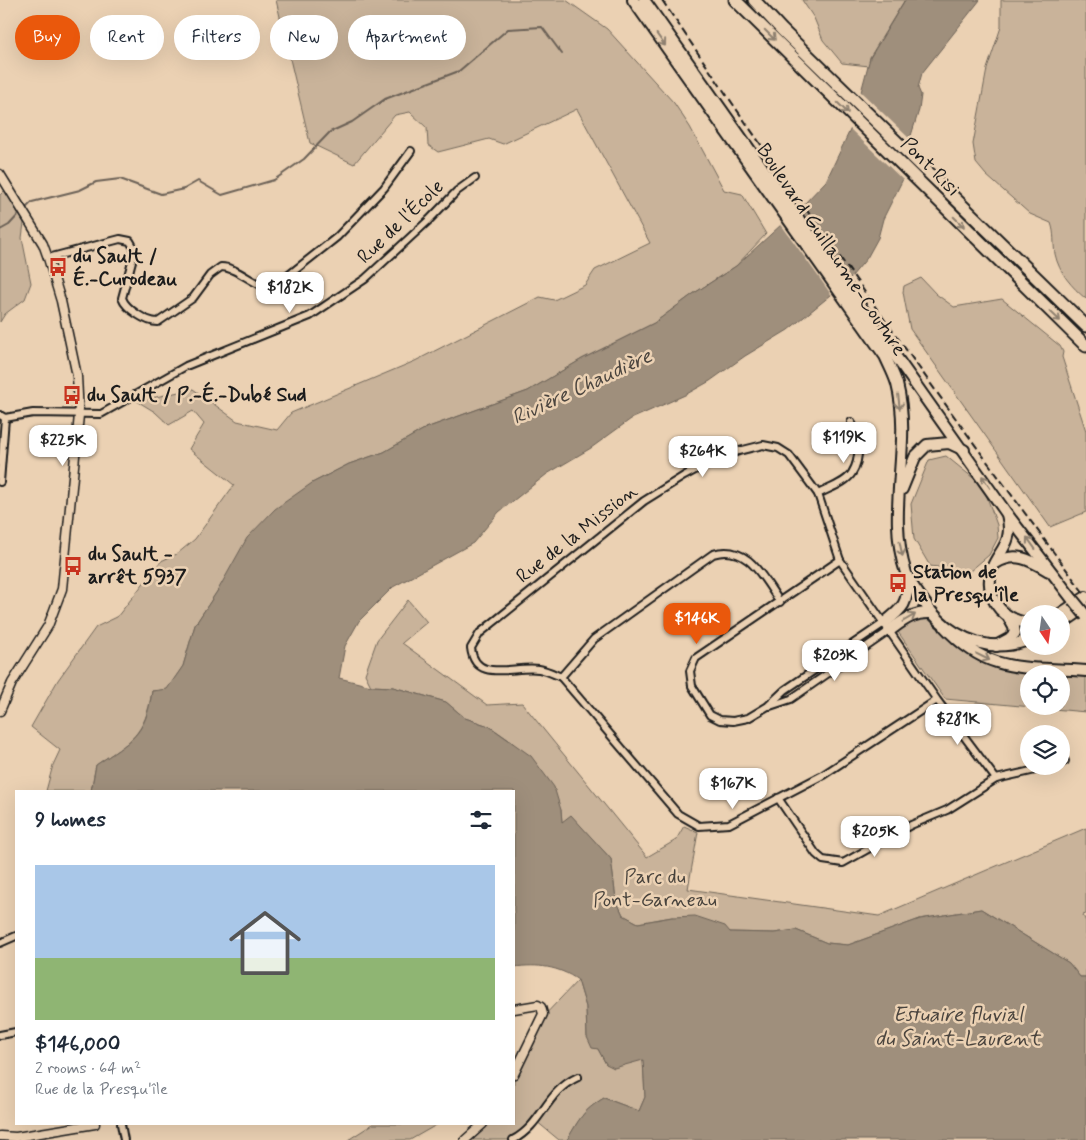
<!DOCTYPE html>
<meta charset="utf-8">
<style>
body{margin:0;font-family:Mynerve,sans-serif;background:#f6f6f7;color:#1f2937;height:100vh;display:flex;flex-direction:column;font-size:19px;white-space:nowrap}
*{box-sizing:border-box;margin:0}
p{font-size:16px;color:#747a83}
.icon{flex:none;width:28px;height:28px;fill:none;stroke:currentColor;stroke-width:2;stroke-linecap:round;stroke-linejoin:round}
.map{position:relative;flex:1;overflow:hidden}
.panel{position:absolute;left:15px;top:790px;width:500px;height:335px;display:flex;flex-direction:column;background:#fff;border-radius:0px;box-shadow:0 5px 20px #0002}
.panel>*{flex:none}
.top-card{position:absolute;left:15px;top:15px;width:500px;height:45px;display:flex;gap:10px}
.needle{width:32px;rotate:167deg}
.tools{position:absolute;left:1020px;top:605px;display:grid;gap:10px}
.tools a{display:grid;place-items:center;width:50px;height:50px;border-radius:50%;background:#fff;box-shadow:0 5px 20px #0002;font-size:25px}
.price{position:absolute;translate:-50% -42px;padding:0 11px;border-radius:10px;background:#fff;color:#222;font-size:16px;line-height:32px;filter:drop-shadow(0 1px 2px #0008)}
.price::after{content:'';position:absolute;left:50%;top:30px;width:15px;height:11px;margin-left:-8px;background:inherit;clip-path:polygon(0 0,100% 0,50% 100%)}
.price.on{background:#ea580c;color:#fff}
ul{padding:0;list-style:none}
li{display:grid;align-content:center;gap:10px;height:265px;padding:0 20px}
li span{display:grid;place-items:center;height:155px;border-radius:0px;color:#555}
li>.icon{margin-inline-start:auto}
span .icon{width:90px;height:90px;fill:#fffc;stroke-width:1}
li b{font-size:21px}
h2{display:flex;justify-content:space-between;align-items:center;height:60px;padding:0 20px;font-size:21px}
.pill{padding:0 18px;border-radius:22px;background:#fff;box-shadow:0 5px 20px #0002;font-size:18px;line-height:45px}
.pill.on{background:#ea580c;color:#fff}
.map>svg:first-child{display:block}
</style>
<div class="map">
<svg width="1086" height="1140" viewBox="0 0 1086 1140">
<rect width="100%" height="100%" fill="#ebd1b3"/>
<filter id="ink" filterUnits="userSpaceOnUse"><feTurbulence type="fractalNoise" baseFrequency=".02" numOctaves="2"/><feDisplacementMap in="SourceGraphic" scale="10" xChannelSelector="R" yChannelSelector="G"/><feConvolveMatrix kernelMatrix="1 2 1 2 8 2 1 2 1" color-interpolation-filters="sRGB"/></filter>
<g filter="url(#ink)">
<g fill="#c9b39a" stroke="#72685b" fill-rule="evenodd">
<path d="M 276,0 L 566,0 L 607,29 L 674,103 L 690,127 L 724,190 L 742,194 L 766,234 L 736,266 L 693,294 L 654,323 L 582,359 L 528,391 L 426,428 L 384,452 L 349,464 L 312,483 L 218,590 L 195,625 L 183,666 L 167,690 L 152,691 C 145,736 131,741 96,765 L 91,791 L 46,791 L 53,765 L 60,750 L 31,727 L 58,680 L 96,627 L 117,617 L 161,561 L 177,554 L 195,539 L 234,485 L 189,449 L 204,424 L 193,411 L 169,425 L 155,412 L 137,401 L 193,389 L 237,421 L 277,430 L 291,413 L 415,361 L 540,297 L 554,300 L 585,285 L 595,270 L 650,243 L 577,109 L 503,144 L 489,139 L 438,152 L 428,145 L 427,128 L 410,112 L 395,115 L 354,164 L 310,143 Z"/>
<path d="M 802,0 L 904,0 L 904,1 L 870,57 L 869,66 L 842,63 L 823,40 L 814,18 Z"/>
<path d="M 1001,0 L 1086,0 L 1086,299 C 1072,287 1059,273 1055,254 C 1053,243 1055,234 1051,223 L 1030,214 L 986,175 L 976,163 L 973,144 L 987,69 L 1001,27 Z"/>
<path d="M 5,190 L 24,223 L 22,238 L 31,283 L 25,299 L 5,314 L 0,322 L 0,195 Z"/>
<path d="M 921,278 L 936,294 L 954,307 L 1002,299 L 1060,346 L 1063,352 L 1062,357 L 1086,431 L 1086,512 L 1050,527 L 910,329 L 903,292 L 904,286 Z"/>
<path d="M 946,456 L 983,486 L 997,525 L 998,538 L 989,555 L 970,571 L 930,566 L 914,539 L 911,504 L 929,460 Z"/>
<path d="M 408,600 L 427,622 L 402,643 L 487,705 L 522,703 L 647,857 L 676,840 L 684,826 L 698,832 L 688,889 L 879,916 L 1086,828 L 1086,914 L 1083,915 L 1086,922 L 1086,977 L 1080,977 L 1069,963 L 981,909 L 920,919 L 848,945 L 827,943 L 796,930 L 774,933 L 730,932 L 672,917 L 638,923 L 623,915 L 616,900 L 611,859 L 571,816 L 562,823 L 561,810 L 512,742 L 489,726 L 465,718 L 446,702 L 393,687 L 371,686 L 365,674 L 377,640 Z"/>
<path d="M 926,617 L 954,644 L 971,655 L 1086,676 L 1086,712 L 945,699 L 898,632 C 903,620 914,618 926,617 ZM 1029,674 L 1061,674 L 1061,706 L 1029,706 Z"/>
<path d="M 578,980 L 586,1007 L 587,1037 L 598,1049 L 606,1064 L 643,1059 L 645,1097 L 639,1111 L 604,1098 C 582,1111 579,1120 567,1140 L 559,1140 L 536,1121 L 513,1140 L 465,1140 L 483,1124 L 514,1124 L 514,1074 L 541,1019 Z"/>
<path d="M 373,1124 L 438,1124 L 410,1140 L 348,1140 Z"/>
</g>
<path fill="#9f8f7c" stroke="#6b6156" d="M 905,0 L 980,0 L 922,73 L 918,88 L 921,95 L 919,110 L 909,142 L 905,175 L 883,219 L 878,238 L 867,258 L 847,282 L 788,330 L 745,356 L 710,381 L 685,395 L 631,419 L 591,448 L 547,474 L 499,512 L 473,543 L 393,587 L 359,621 L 345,646 L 339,678 L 371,686 L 393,687 L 446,702 L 465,718 L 489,726 L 531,756 L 554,787 L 561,810 L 562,822 L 571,815 L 611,859 L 616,900 L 623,915 L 638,923 L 672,917 L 695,916 L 725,926 L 730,932 L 774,933 L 796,930 L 827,943 L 848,945 L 920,919 L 981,909 L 1069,963 L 1080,977 L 1086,977 L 1086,1140 L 567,1140 C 579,1120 582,1111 604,1098 L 639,1111 L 645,1097 L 643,1060 L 614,1068 L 606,1064 L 598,1049 L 592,1048 L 587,1037 L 586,1007 L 578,980 C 558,966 538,964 514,967 L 514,791 L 91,791 L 96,765 C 131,741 146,736 152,691 L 167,689 L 183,666 L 195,625 L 218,590 L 247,538 L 275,509 L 312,483 L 349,464 L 384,452 L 426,428 L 528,391 L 582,359 L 654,323 L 693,294 L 736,266 L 805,203 L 826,181 L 852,126 L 870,58 Z"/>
<g fill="#ebd1b3">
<path d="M 860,91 L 912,141 L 911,158 L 905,182 L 849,128 Z"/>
<path d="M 798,206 L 852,281 L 833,297 L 780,223 Z"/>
</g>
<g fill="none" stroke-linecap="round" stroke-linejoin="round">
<g stroke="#6b6156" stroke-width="2">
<path d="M 25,209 L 32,202 L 80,190 L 96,182 L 120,179 L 161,194 L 184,189 L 198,181 L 222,195 L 274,180 L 304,159 L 330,132 L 352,122 L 385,99 L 459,71 L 508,29 L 542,27 L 562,54"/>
<path d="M 0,230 L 9,225 L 21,212"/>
</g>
<g stroke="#1c1c1c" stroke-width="10">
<g id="minor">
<path d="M 48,258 L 120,239 L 130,241 L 135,250 L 122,298 C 126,309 146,322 158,322 L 193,298 L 210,275 L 221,267 C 240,267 257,291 275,286 L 337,237 L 384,188 L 411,151"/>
<path d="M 0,415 L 5,418 L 33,413 L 101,414 L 186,366 L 310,316 L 365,279 L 429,220 L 457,191 L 475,178"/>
<path d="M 0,482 L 5,418"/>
<path d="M 818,494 C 829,488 846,483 852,473 C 861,459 860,435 851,422"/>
<path d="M 840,560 L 696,658 L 690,671 L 692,686 L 710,715 L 720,720 L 733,721 L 748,718 L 768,706 L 785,690 L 884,623"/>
<path d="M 561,677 L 594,639 L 713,554 C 748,543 763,578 780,602"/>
<path d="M 937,700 L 823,775 L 729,824 L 699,826 L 678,814 L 561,677 C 554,674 546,670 539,669 C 514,665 475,684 471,648 L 480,633 L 644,501 L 684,476 L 715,459 L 739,451 L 763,445 L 778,448 L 789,455 L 818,494 L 840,560 L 937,700 L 996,779"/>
<path d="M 770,706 L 791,699 L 889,631"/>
<path d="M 1061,763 L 1065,761"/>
<path d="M 778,798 L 816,854 L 823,860 L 843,863 L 911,825 L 947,810 L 996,779 L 1053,766"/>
<path d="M 0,943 L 16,936"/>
<path d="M 0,1035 L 16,1032"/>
<path d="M 121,1124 L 124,1140"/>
<path d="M 513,1140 C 544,1123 545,1092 578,1077"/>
</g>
</g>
<g stroke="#1c1c1c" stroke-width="11">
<g id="tertiary">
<path d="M 0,174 L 43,244 L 48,258 L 61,301 L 77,376 L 79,415 L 62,589 L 48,626 L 12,683 L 0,711"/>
<path d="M 514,1009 L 538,1005 L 541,1007 L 543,1014 L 514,1074"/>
<path d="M 0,1136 L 16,1137 L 95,1124"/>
<path d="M 465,1140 L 483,1124"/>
</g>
</g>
<g stroke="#1c1c1c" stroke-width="14">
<g id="primary">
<path d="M 633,0 L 885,356 C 889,365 894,374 897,384 C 913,446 885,511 906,573 C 909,583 918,593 924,602 C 933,615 942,625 956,633 C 979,647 1003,649 1029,640"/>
<path d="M 644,0 L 1007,514 C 1016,549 992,552 990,579 C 988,603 1006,621 1029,623"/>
<path d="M 902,489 L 915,457 L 927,445 L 949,443 L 964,450"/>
<path d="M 1060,614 L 1086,597"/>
<path d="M 884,623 C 904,608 908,603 908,578"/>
<path d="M 1061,624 L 1086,607"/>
<path d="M 889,631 C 904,620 913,612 932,613"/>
</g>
</g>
<g stroke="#1c1c1c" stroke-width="14">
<g id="trunk">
<path d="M 1007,514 L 1073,600"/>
<path d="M 996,563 C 1016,551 1030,560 1049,571"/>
<path d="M 945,627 C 990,676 1027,666 1086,671"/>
<path d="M 996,646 L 1009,639 L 1015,633 L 1014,627 L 1009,618"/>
</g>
</g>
<g stroke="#1c1c1c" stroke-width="15">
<g id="motorway">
<path d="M 735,0 L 1086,346"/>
<path d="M 754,0 L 782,30 L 1086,326"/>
</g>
</g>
<use href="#minor" stroke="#ebd1b3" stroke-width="6"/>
<use href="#tertiary" stroke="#ebd1b3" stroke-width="8"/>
<use href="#primary" stroke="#ebd1b3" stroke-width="10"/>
<use href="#trunk" stroke="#ebd1b3" stroke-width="10"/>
<use href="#motorway" stroke="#ebd1b3" stroke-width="11"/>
<path stroke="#1c1c1c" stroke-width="2" stroke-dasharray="8 4" stroke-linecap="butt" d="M 662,0 C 798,202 941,400 1086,596"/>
<g stroke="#1c1c1c" stroke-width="14" stroke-linecap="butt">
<path id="trunk-bridge" d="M 1073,600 L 1086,616"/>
</g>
<use href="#trunk-bridge" stroke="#ebd1b3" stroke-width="10"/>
</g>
<defs><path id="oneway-shaft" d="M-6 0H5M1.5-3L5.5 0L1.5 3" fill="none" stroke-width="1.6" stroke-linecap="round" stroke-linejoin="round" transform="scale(1.25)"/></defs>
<g stroke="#8e806f">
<use href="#oneway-shaft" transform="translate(770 35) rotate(45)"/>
<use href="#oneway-shaft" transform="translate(661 40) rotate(54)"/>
<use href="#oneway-shaft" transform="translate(843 108) rotate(45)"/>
<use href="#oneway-shaft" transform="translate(959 222) rotate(45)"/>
<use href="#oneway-shaft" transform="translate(1055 316) rotate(44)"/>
<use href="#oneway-shaft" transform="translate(899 402) rotate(83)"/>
<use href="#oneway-shaft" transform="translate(986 482) rotate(-124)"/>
<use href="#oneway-shaft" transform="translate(1031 543) rotate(-126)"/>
<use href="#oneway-shaft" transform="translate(901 549) rotate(78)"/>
<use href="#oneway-shaft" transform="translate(909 618) rotate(-30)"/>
<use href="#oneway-shaft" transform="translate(983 657) rotate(26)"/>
</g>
</g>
<defs>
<g id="bus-bare" transform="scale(1.5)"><path d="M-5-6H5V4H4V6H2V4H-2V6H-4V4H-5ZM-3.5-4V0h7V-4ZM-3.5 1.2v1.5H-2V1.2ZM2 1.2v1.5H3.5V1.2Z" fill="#c8321e" stroke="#ebd1b3" stroke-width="2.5" paint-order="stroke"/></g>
</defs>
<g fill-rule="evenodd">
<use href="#bus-bare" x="58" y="267"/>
<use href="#bus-bare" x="72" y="395"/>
<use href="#bus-bare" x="73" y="566"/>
<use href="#bus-bare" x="898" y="583"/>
</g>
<g text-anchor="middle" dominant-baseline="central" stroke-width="5" stroke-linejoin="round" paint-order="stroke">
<g font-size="20" fill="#1c1c1c" stroke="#ebd1b3">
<text transform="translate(930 167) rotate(45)">Pont Risi</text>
<text transform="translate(401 222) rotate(-44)">Rue de l'École</text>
<text transform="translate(831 250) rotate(56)">Boulevard Guillaume-Couture</text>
<text transform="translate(577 534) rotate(-38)">Rue de la Mission</text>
</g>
<g font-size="20" font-weight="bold" fill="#1c1c1c" stroke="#ebd1b3" text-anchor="start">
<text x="73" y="256">du Sault /<tspan x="73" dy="23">É.-Curodeau</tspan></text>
<text x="87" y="395">du Sault / P.-É.-Dubé Sud</text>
<text x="88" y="554">du Sault -<tspan x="88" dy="23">arrêt 5937</tspan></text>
<text x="913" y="572">Station de<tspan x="913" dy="23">la Presqu'île</tspan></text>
</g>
<g font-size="20" fill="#47423c" stroke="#ebd1b3">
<text x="655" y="877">Parc du<tspan x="655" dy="23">Pont-Garneau</tspan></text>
</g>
<g font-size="21" font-style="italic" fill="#4a443e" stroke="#ebd1b3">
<text transform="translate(582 387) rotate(-25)">Rivière Chaudière</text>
<text x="958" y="1015">Estuaire fluvial<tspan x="958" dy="24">du Saint-Laurent</tspan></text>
</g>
</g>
</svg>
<div class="tools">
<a><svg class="needle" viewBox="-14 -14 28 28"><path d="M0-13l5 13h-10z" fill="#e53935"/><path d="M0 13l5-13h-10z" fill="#747a83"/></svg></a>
<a><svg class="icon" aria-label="locate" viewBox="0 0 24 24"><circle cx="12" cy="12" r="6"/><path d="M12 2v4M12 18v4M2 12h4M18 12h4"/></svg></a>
<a><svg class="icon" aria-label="layers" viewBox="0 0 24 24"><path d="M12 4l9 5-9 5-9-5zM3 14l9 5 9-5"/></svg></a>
</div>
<b class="price" style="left:290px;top:314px">$182K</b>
<b class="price" style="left:844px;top:464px">$119K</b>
<b class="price" style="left:63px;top:467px">$225K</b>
<b class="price" style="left:703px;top:478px">$264K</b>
<b class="price on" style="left:697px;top:645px">$146K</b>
<b class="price" style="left:835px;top:682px">$203K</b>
<b class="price" style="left:958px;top:746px">$281K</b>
<b class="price" style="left:733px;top:810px">$167K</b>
<b class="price" style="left:875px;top:858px">$205K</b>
<div class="top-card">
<a class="pill on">Buy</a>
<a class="pill">Rent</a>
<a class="pill">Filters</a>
<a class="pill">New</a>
<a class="pill">Apartment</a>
</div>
<section class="panel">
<h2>9 homes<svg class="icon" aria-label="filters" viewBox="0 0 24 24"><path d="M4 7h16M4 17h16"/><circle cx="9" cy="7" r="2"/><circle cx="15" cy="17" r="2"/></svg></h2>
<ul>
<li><span style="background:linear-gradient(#a9c7e8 60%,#8fb573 0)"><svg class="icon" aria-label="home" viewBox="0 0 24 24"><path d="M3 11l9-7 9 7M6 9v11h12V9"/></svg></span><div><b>$146,000</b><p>2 rooms · 64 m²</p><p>Rue de la Presqu'île</p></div></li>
</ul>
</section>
</div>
